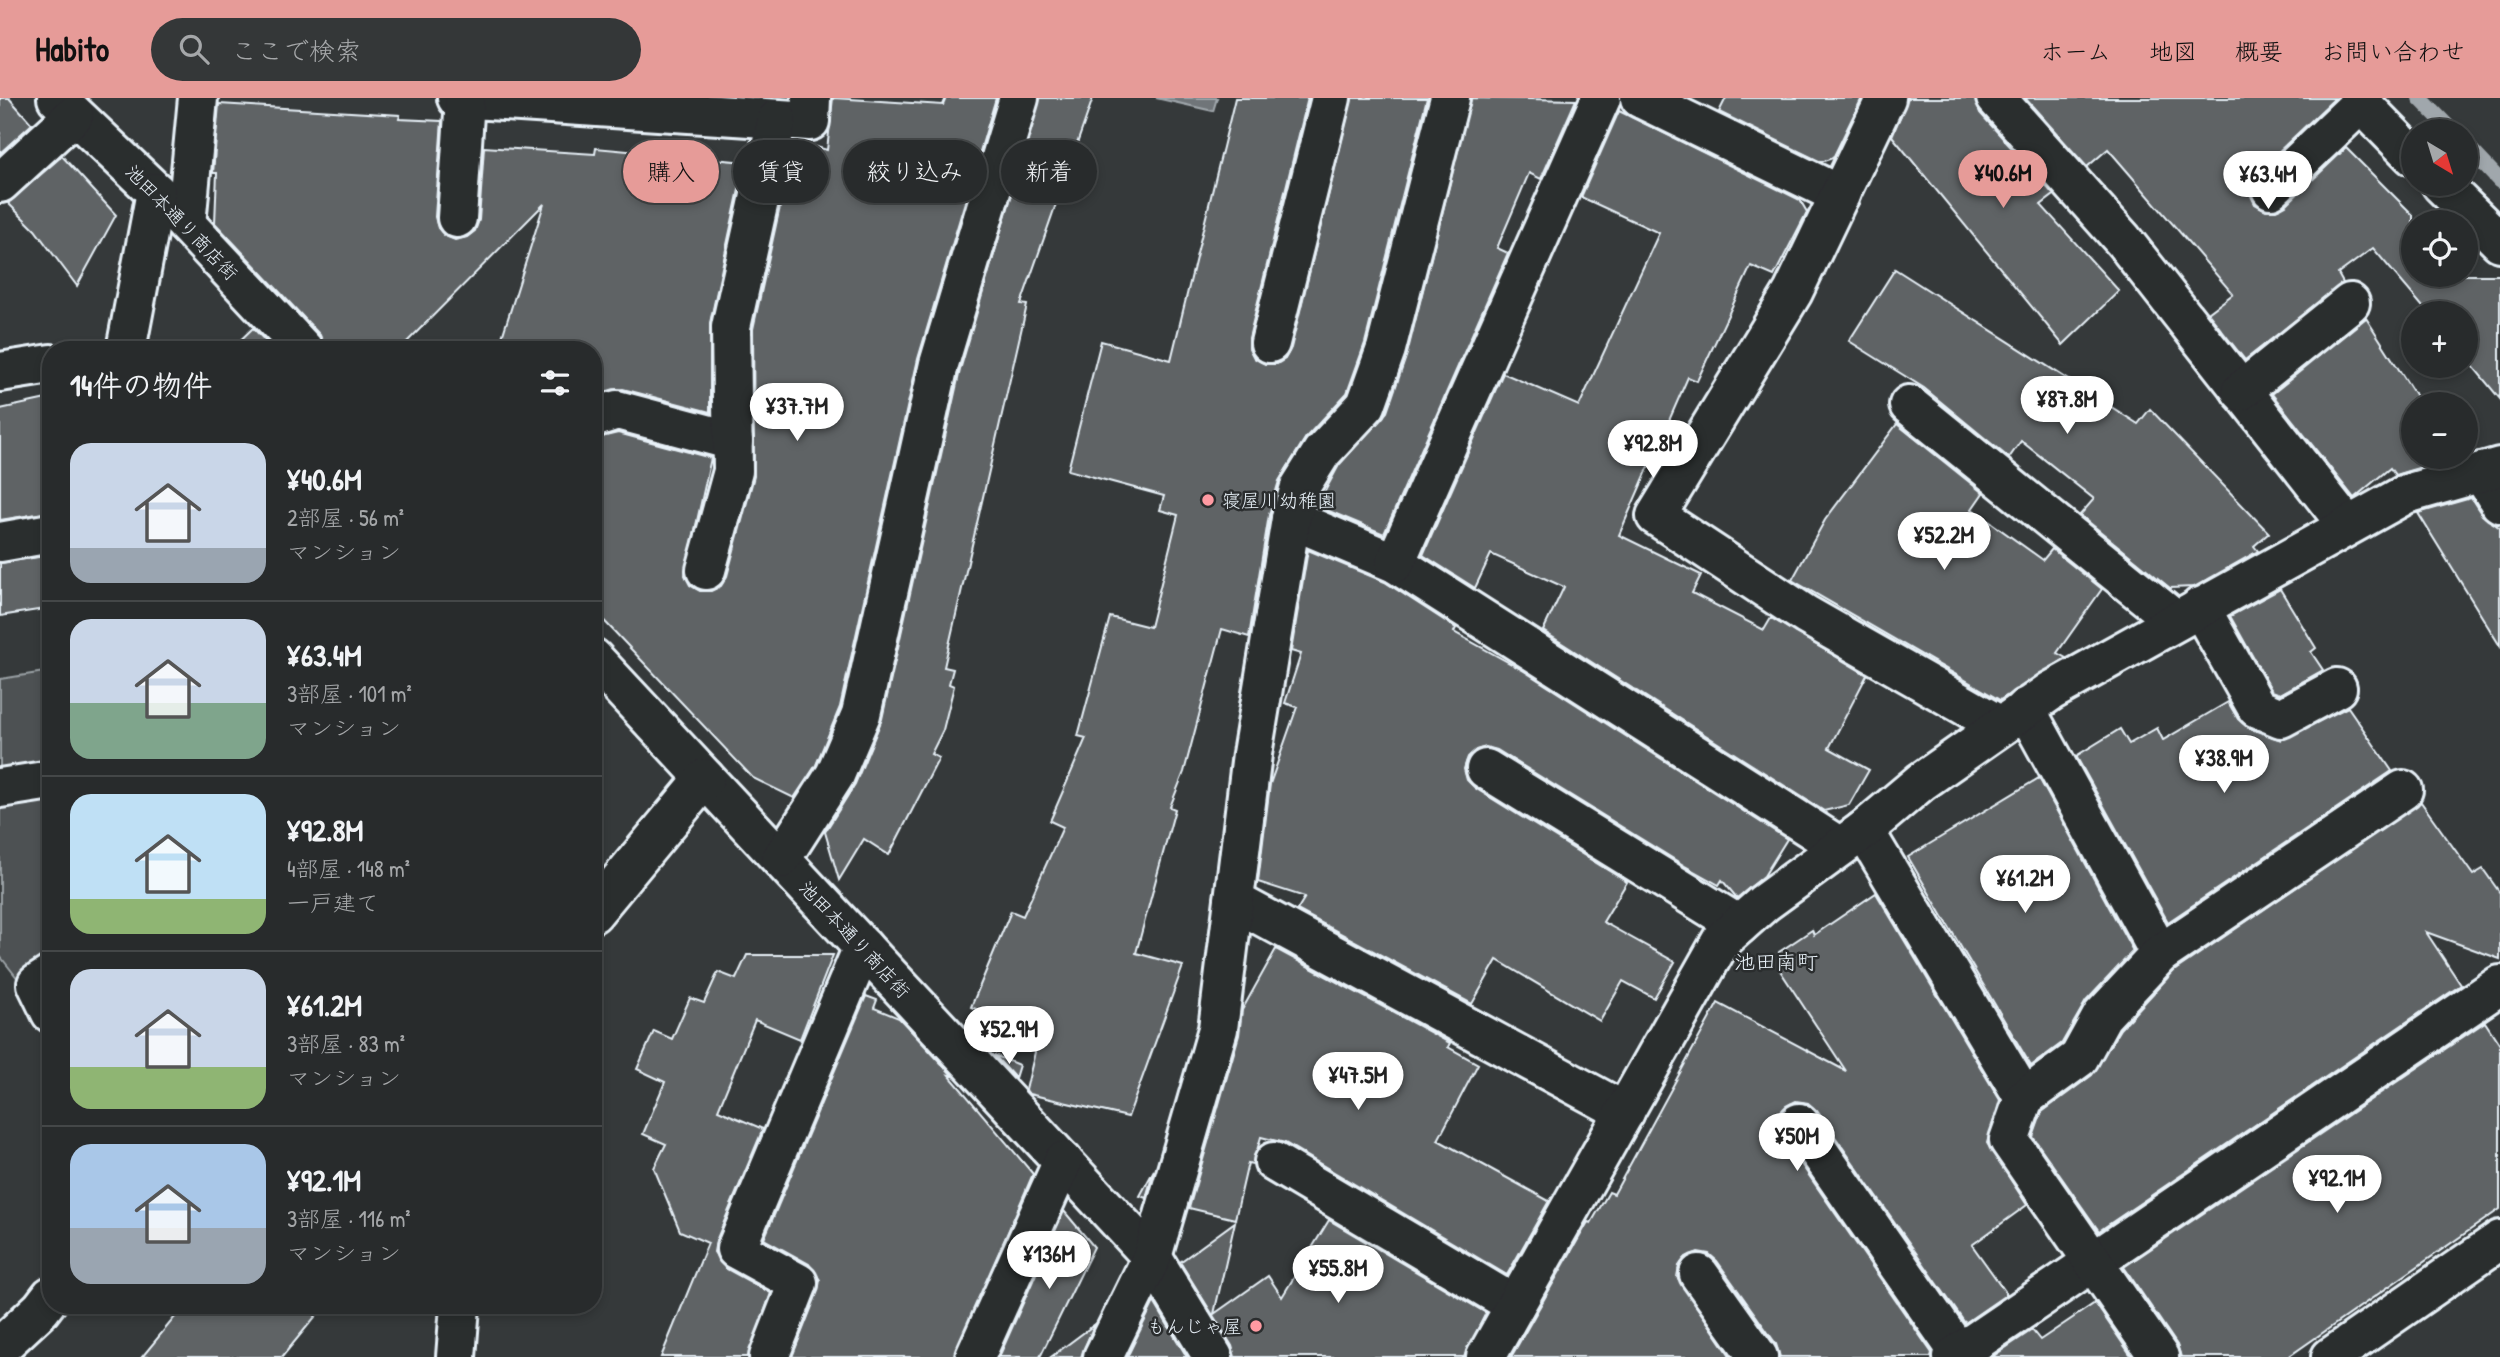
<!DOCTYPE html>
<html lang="ja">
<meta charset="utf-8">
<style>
body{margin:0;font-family:"Patrick Hand","Klee One",sans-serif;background:#343738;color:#f1f3f6;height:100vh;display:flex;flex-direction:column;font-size:26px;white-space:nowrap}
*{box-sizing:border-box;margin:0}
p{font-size:23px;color:#a5a7a9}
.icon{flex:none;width:38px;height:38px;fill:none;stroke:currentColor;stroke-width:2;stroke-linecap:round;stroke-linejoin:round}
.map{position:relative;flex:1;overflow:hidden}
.side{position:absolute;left:42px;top:243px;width:560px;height:973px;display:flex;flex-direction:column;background:#282b2c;border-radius:28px;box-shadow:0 4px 10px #0003,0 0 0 2px #444748}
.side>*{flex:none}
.banner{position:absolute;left:623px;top:42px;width:665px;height:63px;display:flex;gap:14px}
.needle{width:46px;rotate:142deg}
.controls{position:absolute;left:2401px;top:21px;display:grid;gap:14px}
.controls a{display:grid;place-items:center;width:77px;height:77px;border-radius:50%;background:#282b2c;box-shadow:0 4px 10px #0003,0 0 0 2px #444748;font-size:35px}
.price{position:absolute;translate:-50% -60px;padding:0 16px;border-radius:24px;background:#fff;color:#222;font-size:23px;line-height:46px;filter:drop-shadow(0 2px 4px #0008)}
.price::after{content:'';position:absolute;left:50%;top:42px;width:21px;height:16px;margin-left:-10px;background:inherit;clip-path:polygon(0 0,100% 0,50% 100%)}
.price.on{background:#e69b98;color:#111}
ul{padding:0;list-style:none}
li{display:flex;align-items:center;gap:21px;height:175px;padding:0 28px}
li+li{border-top:2px solid #444748}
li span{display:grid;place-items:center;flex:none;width:196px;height:140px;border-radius:21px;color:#555}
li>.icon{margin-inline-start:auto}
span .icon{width:84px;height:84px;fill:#fffc;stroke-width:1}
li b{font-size:30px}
h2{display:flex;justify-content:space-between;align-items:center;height:84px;padding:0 28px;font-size:30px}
.pill{padding:0 24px;border-radius:32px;background:#282b2c;box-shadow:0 4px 10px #0003,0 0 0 2px #444748;font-size:24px;line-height:63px}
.pill.on{background:#e69b98;color:#111}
header{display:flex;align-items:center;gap:42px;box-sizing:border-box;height:98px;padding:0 35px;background:#e69b98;color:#111}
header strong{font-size:33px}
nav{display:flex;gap:38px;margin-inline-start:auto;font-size:24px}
.search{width:490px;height:63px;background:#343738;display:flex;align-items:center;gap:18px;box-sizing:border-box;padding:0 24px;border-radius:38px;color:#a5a7a9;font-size:26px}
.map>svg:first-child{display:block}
</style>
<header>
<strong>Habito</strong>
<div class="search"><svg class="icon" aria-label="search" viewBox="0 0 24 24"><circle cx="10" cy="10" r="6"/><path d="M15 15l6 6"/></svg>ここで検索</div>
<nav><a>ホーム</a><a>地図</a><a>概要</a><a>お問い合わせ</a></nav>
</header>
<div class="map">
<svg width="2500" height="1259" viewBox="0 0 2500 1259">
<rect width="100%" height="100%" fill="#35393a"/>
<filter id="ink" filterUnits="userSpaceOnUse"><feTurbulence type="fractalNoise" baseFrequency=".0143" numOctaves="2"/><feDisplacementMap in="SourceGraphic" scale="14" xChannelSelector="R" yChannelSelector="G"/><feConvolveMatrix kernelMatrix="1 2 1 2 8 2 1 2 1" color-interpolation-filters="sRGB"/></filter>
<g filter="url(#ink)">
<path fill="#4d5152" stroke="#9aa1a5" stroke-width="2" d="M 51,573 L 51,923 L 0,858 L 0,581 Z"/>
<path fill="#707579" stroke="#a0a7ac" stroke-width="2" d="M 1156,0 L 1217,0 L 1213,13 Z"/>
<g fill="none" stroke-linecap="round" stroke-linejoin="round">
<g stroke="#a0a7ac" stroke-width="16">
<path d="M 2420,0 L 2452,33"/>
<path d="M 2466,47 L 2500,83"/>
</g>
</g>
<g fill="#5f6365" stroke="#e8f1f8" stroke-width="2">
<path d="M 0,0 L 9,0 L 32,26 L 0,55 Z"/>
<path d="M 833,0 L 943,7 L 946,0 L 996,0 L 918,261 L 840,609 L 816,667 L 794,700 L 753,680 L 593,511 L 593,341 L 618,335 L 711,360 L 685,477 L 690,487 L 700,493 L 711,493 L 721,488 L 727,478 L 754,378 L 753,231 L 789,68 L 803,69 L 809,47 L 827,52 Z"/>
<path d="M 1040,0 L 1093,0 L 1021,206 L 1027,207 L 944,569 L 953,571 L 949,586 L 954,588 L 943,632 L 931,656 L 939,660 L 889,757 L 864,741 L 839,782 L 825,734 L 855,686 L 882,621 L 960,272 Z"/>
<path d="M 1235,0 L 1308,0 L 1249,240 L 1249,250 L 1254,260 L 1265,266 L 1277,266 L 1285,261 L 1291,250 L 1352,0 L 1427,0 L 1365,245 L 1347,295 L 1306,339 L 1279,383 L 1269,417 L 1249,539 L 1222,531 L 1184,674 L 1170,709 L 1175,711 L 1136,855 L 1183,868 L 1128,1019 L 1029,996 L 1026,992 L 1039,937 L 971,909 L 1011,813 L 1023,818 L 1063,729 L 1050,723 L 1086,640 L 1078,638 L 1110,519 L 1150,529 L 1178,417 L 1160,412 L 1164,398 L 1068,372 L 1101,243 L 1171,262 Z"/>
<path d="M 1471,0 L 1576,2 L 1541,81 L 1529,75 L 1497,150 L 1508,155 L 1384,436 L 1317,408 L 1339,367 L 1387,314 L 1407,256 Z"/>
<path d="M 1726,0 L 1862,0 L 1833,60 L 1821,64 L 1719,14 Z"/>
<path d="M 1908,0 L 1975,0 L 1980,15 L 2054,97 L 2041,107 L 2119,193 L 2063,247 L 1892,38 Z"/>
<path d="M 2025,0 L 2335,0 L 2255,76 L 2250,84 L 2250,95 L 2255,106 L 2266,112 L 2276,112 L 2286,107 L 2346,50 L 2413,117 L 2413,177 L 2500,177 L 2500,301 L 2466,260 L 2466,215 L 2428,215 L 2373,150 L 2338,176 L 2343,185 L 2245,262 L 2208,215 L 2233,196 L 2108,51 L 2087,69 Z"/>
<path d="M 219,6 L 400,17 L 399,21 L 442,23 L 435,119 L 438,130 L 445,138 L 455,142 L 467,139 L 475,133 L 479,122 L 484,49 L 595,56 L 596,50 L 745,64 L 710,225 L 710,314 L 623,291 L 593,297 L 593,252 L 498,252 L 544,106 L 399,252 L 325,252 L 320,237 L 215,125 L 217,75 L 213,75 Z"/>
<path d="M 1619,13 L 1800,102 L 1807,114 L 1774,178 L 1751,168 L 1697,283 L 1688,279 L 1619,437 L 1701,477 L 1692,495 L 1764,532 L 1771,520 L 1867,577 L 1829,650 L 1869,672 L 1849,707 L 1824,713 L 1543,533 L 1564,489 L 1491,456 L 1475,490 L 1423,457 L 1503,275 L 1579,308 L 1659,135 L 1581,99 Z"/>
<path d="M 62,58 L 116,117 L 77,188 L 35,132 L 8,105 Z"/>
<path d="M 1895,171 L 2138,326 L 2150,311 L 2269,435 L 2254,448 L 2258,453 L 2194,489 L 2170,490 L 2080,417 L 2094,401 L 2021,343 L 2009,360 L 1924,290 L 1849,243 Z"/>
<path d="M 2366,220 L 2421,306 L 2413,306 L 2413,359 L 2455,359 L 2395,377 L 2390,370 L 2354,400 L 2272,296 Z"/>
<path d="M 253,230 L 274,252 L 230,252 Z"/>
<path d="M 51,300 L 51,414 L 0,422 L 0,311 Z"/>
<path d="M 1897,326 L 1983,395 L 1972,411 L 2043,462 L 2052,451 L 2102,491 L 2057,555 L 2066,560 L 2000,602 L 1792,482 L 1825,422 Z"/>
<path d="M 2471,400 L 2482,417 L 2500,430 L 2500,548 L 2418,415 Z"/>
<path d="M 1308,452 L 1385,484 L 1456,530 L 1454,534 L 1524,573 L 1787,741 L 1764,778 L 1737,800 L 1722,782 L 1719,787 L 1685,768 L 1497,652 L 1486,649 L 1476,652 L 1468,659 L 1464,671 L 1467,682 L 1475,690 L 1627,784 L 1603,824 L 1675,864 L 1654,900 L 1623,883 L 1600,923 L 1497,862 L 1472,906 L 1297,812 L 1305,799 L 1258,784 L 1270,686 L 1297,609 L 1285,605 L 1301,556 L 1291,553 Z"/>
<path d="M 51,457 L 51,510 L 0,518 L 0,465 Z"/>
<path d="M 2280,491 L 2316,550 L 2311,554 L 2323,572 L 2280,596 L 2272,593 L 2230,518 Z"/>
<path d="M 2228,604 L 2238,621 L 2248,630 L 2281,642 L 2348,609 L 2392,673 L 2168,824 L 2076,658 L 2120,631 L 2129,646 L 2157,630 L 2163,642 Z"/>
<path d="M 2039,680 L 2133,853 L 2086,903 L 2062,945 L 2031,968 L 1908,759 Z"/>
<path d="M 2421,704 L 2473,777 L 2483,771 L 2500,795 L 2500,861 L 2426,834 L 2461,887 L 2099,1133 L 2033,1039 L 2042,1014 L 2092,977 L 2120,931 L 2174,873 Z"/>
<path d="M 1876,795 L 2000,1002 L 1987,1045 L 2027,1107 L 1972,1147 L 2007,1196 L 1965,1225 L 1817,1013 L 1808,1005 L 1796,1003 L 1786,1008 L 1779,1016 L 1777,1028 L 1781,1037 L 1932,1255 L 1931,1259 L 1780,1259 L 1776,1246 L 1717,1163 L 1709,1156 L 1698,1154 L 1686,1159 L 1679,1168 L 1677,1179 L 1731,1259 L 1511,1259 L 1588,1124 L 1591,1125 L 1609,1094 L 1614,1096 L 1718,905 L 1846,973 L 1779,871 L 1779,854 L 1812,832 L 1814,837 Z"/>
<path d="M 1276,851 L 1450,945 L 1448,949 L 1478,966 L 1438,1042 L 1549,1103 L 1507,1177 L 1285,1045 L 1261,1039 L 1253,1066 L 1248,1065 L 1235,1121 L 1189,1110 L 1239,937 L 1242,912 Z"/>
<path d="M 747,857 L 833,857 L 800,941 L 755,922 L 718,1012 L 763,1031 L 716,1143 L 714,1154 L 725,1170 L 771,1195 L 748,1259 L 661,1259 L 708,1145 L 680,1133 L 654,1070 L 666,1046 L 643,1036 L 665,984 L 637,971 L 654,933 L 672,941 L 690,900 L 704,905 L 718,874 L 736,881 Z"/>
<path d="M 866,898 L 877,902 L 874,910 L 899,920 L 953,978 L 949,977 L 1033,1076 L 954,1259 L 792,1259 L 818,1193 L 820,1182 L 809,1166 L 764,1141 Z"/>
<path d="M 2485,924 L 2500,947 L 2500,1111 L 2288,1259 L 2181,1259 L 2177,1247 L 2124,1169 Z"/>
<path d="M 994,957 L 1019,967 L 1015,980 Z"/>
<path d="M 1154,1072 L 1146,1100 L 1140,1098 Z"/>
<path d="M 1064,1113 L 1094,1149 L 1040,1259 L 999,1259 Z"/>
<path d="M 1329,1122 L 1486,1215 L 1464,1259 L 1235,1259 L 1232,1248 L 1180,1164 L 1235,1124 L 1214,1216 L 1268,1178 L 1282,1199 Z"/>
<path d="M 1154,1204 L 1187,1259 L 1127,1259 Z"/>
<path d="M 2095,1205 L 2132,1259 L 1992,1259 L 2032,1232 L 2040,1242 Z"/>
<path d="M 184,1208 L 324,1208 L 282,1259 L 142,1259 Z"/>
<path d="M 1094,1227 L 1081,1259 L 1051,1259 Z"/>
</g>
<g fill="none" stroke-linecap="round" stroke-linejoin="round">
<g stroke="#e8f1f8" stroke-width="44">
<g id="minor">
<path d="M 57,0 L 156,94 L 304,252"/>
<path d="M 457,0 L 810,23 L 811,0"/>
<path d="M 1640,0 L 1840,97"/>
<path d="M 1886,0 L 1793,194 L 1656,418 L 1806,517 L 1999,627"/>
<path d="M 1996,0 L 2123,142 L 2347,427"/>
<path d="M 0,85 L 74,17"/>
<path d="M 2441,86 L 2500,144"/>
<path d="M 2271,91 L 2361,5 L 2413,58"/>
<path d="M 457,120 L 465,1"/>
<path d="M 186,126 L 198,0"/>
<path d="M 1270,245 L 1331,0"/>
<path d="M 126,252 L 156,94"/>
<path d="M 0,274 L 51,266"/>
<path d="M 2241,293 L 2350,205"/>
<path d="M 1909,307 L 2176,523"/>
<path d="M 593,320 L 617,312 L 733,343"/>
<path d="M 2481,374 L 2500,405"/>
<path d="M 1291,421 L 1395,465 L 1840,749"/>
<path d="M 0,444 L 51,435"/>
<path d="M 1395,465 L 1601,0"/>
<path d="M 706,472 L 733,373 L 731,229 L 777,21"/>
<path d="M 2200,509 L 2257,610 L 2281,620 L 2337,590"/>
<path d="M 593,560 L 1152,1159 L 1213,1259"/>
<path d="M 2025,610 L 2160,856"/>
<path d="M 1486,671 L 1739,827"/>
<path d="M 0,690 L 51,682"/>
<path d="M 1864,732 L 2024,1000"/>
<path d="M 781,761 L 835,677 L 861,616 L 939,266 L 1019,0"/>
<path d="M 1234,803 L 1625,1014"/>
<path d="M 593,815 L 705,680"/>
<path d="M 51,877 L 37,886 L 51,915"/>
<path d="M 1799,1025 L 1959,1255"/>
<path d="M 1274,1064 L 1515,1207"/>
<path d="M 1699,1176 L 1758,1259"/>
<path d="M 0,1249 L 41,1211 L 51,1198"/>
<path d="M 456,1259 L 460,1208"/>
<path d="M 769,1259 L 798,1185 L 736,1151 L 863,849"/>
<path d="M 975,1259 L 1063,1063"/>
<path d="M 1103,1259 L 1152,1159 L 1218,931 L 1252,656 L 1291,421 L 1300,389 L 1322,354 L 1366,307 L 1386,251 L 1450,0"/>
<path d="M 1486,1259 L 1721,843 L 1764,805 L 1864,732 L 1921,684 L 2051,593 L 2406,396 L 2500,369"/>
<path d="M 1953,1259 L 2500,887"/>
<path d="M 2159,1259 L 2009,1042 L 2024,1000 L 2079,960 L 2102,918 L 2160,856 L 2403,692"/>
<path d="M 2331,1259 L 2500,1142"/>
</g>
</g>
<use href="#minor" stroke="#2a2d2e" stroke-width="38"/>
</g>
</g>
<g fill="#ff9aa2" stroke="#2a2d2e" stroke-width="2.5">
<circle cx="1208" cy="402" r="7"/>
<circle cx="1256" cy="1228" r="7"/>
</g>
<g text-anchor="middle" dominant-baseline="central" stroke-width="5" stroke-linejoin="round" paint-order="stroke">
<g font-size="19" fill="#e8f1f8" stroke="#2a2d2e">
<text transform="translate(182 124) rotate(46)">池田本通り商店街</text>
<text transform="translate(855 841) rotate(47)">池田本通り商店街</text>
</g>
<g font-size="19" fill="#e8f1f8" stroke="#2a2d2e" text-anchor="start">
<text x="1222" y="402">寝屋川幼稚園</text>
<text x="1242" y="1228" text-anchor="end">もんじゃ屋</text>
</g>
<g font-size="21" fill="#e8f1f8" stroke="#2a2d2e">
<text x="1776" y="863">池田南町</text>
</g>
</g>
</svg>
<div class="controls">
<a><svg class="needle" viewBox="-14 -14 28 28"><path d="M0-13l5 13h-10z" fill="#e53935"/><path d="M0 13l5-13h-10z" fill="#a5a7a9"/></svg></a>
<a><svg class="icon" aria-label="locate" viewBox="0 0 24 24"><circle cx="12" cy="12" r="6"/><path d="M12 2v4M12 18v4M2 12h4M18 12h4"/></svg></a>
<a>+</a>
<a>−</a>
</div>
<b class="price on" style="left:2003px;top:112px">¥40.6M</b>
<b class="price" style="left:2268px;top:113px">¥63.4M</b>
<b class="price" style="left:2067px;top:338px">¥87.8M</b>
<b class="price" style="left:797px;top:345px">¥37.7M</b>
<b class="price" style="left:1653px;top:382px">¥92.8M</b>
<b class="price" style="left:1944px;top:474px">¥52.2M</b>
<b class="price" style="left:2224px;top:697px">¥38.9M</b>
<b class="price" style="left:2025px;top:817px">¥61.2M</b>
<b class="price" style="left:1009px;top:968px">¥52.9M</b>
<b class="price" style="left:1358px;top:1014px">¥47.5M</b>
<b class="price" style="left:1797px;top:1075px">¥50M</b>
<b class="price" style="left:2337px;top:1117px">¥92.1M</b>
<b class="price" style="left:1049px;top:1193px">¥136M</b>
<b class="price" style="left:1338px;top:1207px">¥55.8M</b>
<div class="banner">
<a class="pill on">購入</a>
<a class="pill">賃貸</a>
<a class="pill">絞り込み</a>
<a class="pill">新着</a>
</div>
<section class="side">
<h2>14件の物件<svg class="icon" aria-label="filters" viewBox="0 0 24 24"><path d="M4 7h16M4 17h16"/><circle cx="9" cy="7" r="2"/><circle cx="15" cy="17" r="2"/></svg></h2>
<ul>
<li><span style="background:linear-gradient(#c9d6e8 75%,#9aa5b1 0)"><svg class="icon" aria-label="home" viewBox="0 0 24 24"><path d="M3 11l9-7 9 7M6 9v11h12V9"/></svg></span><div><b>¥40.6M</b><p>2部屋 · 56 m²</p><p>マンション</p></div></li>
<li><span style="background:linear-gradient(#c9d6e8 60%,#7fa58c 0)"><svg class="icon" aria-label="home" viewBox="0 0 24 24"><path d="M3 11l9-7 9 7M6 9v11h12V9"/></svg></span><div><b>¥63.4M</b><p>3部屋 · 101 m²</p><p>マンション</p></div></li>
<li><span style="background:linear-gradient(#bfe0f5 75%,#8fb573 0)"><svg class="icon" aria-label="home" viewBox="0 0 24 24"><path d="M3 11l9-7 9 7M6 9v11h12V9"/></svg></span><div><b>¥92.8M</b><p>4部屋 · 148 m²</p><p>一戸建て</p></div></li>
<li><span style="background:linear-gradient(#c9d6e8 70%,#8fb573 0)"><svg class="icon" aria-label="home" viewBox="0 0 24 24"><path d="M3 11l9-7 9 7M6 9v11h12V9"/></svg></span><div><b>¥61.2M</b><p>3部屋 · 83 m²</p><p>マンション</p></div></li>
<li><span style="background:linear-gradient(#a9c7e8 60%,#9aa5b1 0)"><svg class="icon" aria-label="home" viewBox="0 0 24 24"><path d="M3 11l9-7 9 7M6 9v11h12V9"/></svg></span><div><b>¥92.1M</b><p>3部屋 · 116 m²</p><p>マンション</p></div></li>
</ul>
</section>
</div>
